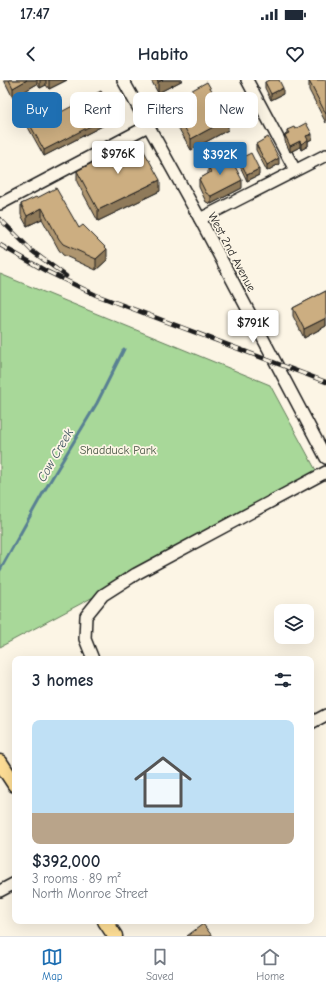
<!DOCTYPE html>
<meta charset="utf-8">
<style>
body{margin:0;font-family:"Comic Neue",sans-serif;background:#f6f6f7;color:#1f2937;height:100vh;display:flex;flex-direction:column;font-size:15px;white-space:nowrap}
*{box-sizing:border-box;margin:0}
p{font-size:13px;color:#747a83}
.icon{flex:none;width:22px;height:22px;fill:none;stroke:currentColor;stroke-width:2;stroke-linecap:round;stroke-linejoin:round}
.map{position:relative;flex:1;overflow:hidden}
.side{position:absolute;left:12px;top:576px;width:302px;height:268px;display:flex;flex-direction:column;background:#fff;border-radius:8px;box-shadow:0 4px 16px #0002}
.side>*{flex:none}
.guide{position:absolute;left:12px;top:12px;width:302px;height:36px;display:flex;gap:8px}
.buttons{position:absolute;left:274px;top:524px;display:grid;gap:8px}
.buttons a{display:grid;place-items:center;width:40px;height:40px;border-radius:8px;background:#fff;box-shadow:0 4px 16px #0002;font-size:20px}
.price{position:absolute;translate:-50% -34px;padding:0 9px;border-radius:4px;background:#fff;color:#222;font-size:13px;line-height:26px;filter:drop-shadow(0 1px 2px #0008)}
.price::after{content:'';position:absolute;left:50%;top:24px;width:12px;height:9px;margin-left:-6px;background:inherit;clip-path:polygon(0 0,100% 0,50% 100%)}
.price.on{background:#1f6fb2;color:#fff}
ul{padding:0;list-style:none}
li{display:grid;align-content:center;gap:8px;height:212px;padding:0 20px}
li span{display:grid;place-items:center;height:124px;border-radius:8px;color:#555}
li>.icon{margin-inline-start:auto}
span .icon{width:72px;height:72px;fill:#fffc;stroke-width:1}
li b{font-size:17px}
h2{display:flex;justify-content:space-between;align-items:center;height:48px;padding:0 20px;font-size:17px}
.chip{padding:0 14px;border-radius:8px;background:#fff;box-shadow:0 4px 16px #0002;font-size:14px;line-height:36px}
.chip.on{background:#1f6fb2;color:#fff}
.status{display:flex;justify-content:space-between;align-items:center;height:28px;padding:0 20px;background:#fff;direction:ltr}
.status svg{height:11px;fill:currentColor}
header{display:flex;justify-content:space-between;align-items:center;height:52px;padding:0 20px;background:#fff;font-size:18px;font-weight:700}
.dock{display:flex;justify-content:space-around;align-items:center;height:56px;border-top:1px solid #e0e1e3;background:#fff;font-size:11px;color:#747a83}
.dock a{display:grid;justify-items:center;gap:2px}
.dock .on{color:#1f6fb2}
.map>svg:first-child{display:block}
</style>
<div class="status"><b>17:47</b><svg viewBox="0 0 49 12"><path d="M0 12V9h3v3zM5 12V6h3v6zM10 12V3h3v9zM15 12V0h3v12zM26 1h20v11H26zM47 4h2v5h-2z"/></svg></div>
<header><svg class="icon" aria-label="back" viewBox="0 0 24 24"><path d="M15 5l-7 7 7 7"/></svg>Habito<svg class="icon" aria-label="heart" viewBox="0 0 24 24"><path d="M12 20l-8-8c-3-5 5-10 8-4 3-6 11-1 8 4z"/></svg></header>
<div class="map">
<svg width="326" height="856" viewBox="0 0 326 856">
<rect width="100%" height="100%" fill="#fcf5e5"/>
<filter id="ink" filterUnits="userSpaceOnUse"><feTurbulence type="fractalNoise" baseFrequency=".025" numOctaves="2"/><feDisplacementMap in="SourceGraphic" scale="8" xChannelSelector="R" yChannelSelector="G"/><feConvolveMatrix kernelMatrix="1 2 1 2 8 2 1 2 1" color-interpolation-filters="sRGB"/></filter>
<g filter="url(#ink)">
<path fill="#a8d899" stroke="#627a5a" d="M 0,194 L 270,305 L 319,396 L 0,567 Z"/>
<g fill="none" stroke-linecap="round" stroke-linejoin="round">
<path stroke="#598093" stroke-width="3" d="M 0,490 L 43,413 L 97,323 L 124,269"/>
<g stroke="#1c1c1c" stroke-width="14">
<g id="minor">
<path d="M 123,0 L 200,139 L 326,378"/>
<path d="M 247,0 L 295,90"/>
<path d="M 0,124 L 148,46"/>
<path d="M 200,139 L 326,75"/>
<path d="M 93,579 L 85,559 L 86,536 L 103,515 L 136,494 L 326,392"/>
<path d="M 311,643 L 326,635"/>
<path d="M 0,811 L 15,803"/>
</g>
</g>
<g stroke="#1c1c1c" stroke-width="17">
<g id="major">
<path d="M 0,682 L 15,705"/>
<path d="M 105,841 L 115,856"/>
</g>
</g>
<use href="#minor" stroke="#fcf5e5" stroke-width="11"/>
<use href="#major" stroke="#fede96" stroke-width="14"/>
<g stroke="#1c1c1c" stroke-width="4.5">
<g id="rail">
<path d="M 0,139 L 32,171 L 66,196"/>
<path d="M 0,165 L 46,191 L 96,215 L 326,302"/>
</g>
</g>
<use href="#rail" stroke="#fcf5e5" stroke-width="3" stroke-dasharray="9" stroke-linecap="butt"/>
</g>
<g fill="#af966f" stroke="#1c1c1c">
<path d="M 4,0 L 67,0 L 49,9 L 46,5 L 40,8 L 37,4 L 13,18 Z"/>
<path d="M 151,0 L 183,0 L 158,13 Z"/>
<path d="M 326,0 L 326,43 L 309,10 L 309,1 Z"/>
<path d="M 265,2 L 283,14 L 271,20 L 265,8 Z"/>
<path d="M 106,20 L 117,35 L 114,37 L 114,40 L 44,76 L 24,40 L 24,34 L 46,40 Z"/>
<path d="M 170,22 L 228,50 L 191,70 L 170,33 Z"/>
<path d="M 295,49 L 312,59 L 308,61 L 308,66 L 301,70 L 300,67 L 290,72 L 285,61 L 285,55 L 287,54 L 287,50 Z"/>
<path d="M 256,64 L 279,84 L 267,91 L 256,70 Z"/>
<path d="M 239,79 L 259,95 L 247,101 L 239,84 Z"/>
<path d="M 208,86 L 242,108 L 211,124 L 206,122 L 199,107 L 199,99 L 208,94 Z"/>
<path d="M 77,91 L 160,111 L 98,141 L 77,102 Z"/>
<path d="M 37,118 L 79,148 L 107,180 L 96,190 L 63,175 L 59,170 L 42,139 L 27,146 L 21,135 L 21,124 Z"/>
<path d="M 326,211 L 326,246 L 304,258 L 293,236 L 293,228 Z"/>
</g>
<g fill="#8f7a5a" stroke="#1c1c1c">
<path d="M 27,0 L 37,0 L 37,4 L 13,18 L 13,8 Z"/>
<path d="M 40,0 L 46,0 L 46,5 L 40,8 Z"/>
<path d="M 49,0 L 67,0 L 49,9 Z"/>
<path d="M 163,0 L 183,0 L 158,13 L 158,2 Z"/>
<path d="M 283,8 L 283,14 L 271,20 L 271,14 Z"/>
<path d="M 117,29 L 117,35 L 114,37 L 114,40 L 44,76 L 44,70 Z"/>
<path d="M 228,39 L 228,50 L 191,70 L 191,59 Z"/>
<path d="M 312,54 L 312,59 L 308,61 L 308,66 L 301,70 L 301,64 L 306,56 Z"/>
<path d="M 300,61 L 300,67 L 290,72 L 290,66 Z"/>
<path d="M 279,78 L 279,84 L 267,91 L 267,85 Z"/>
<path d="M 259,89 L 259,95 L 247,101 L 247,95 Z"/>
<path d="M 160,100 L 160,111 L 98,141 L 98,130 Z"/>
<path d="M 242,100 L 242,108 L 211,124 L 211,116 Z"/>
<path d="M 42,128 L 42,139 L 27,146 L 27,136 Z"/>
<path d="M 107,169 L 107,180 L 96,190 L 96,179 Z"/>
<path d="M 326,238 L 326,246 L 304,258 L 304,249 Z"/>
</g>
<g fill="#ccae81" stroke="#1c1c1c">
<path d="M 9,0 L 27,0 L 13,8 Z"/>
<path d="M 157,0 L 163,0 L 158,2 Z"/>
<path d="M 269,0 L 279,0 L 283,8 L 271,14 L 265,2 Z"/>
<path d="M 311,0 L 326,0 L 326,34 L 309,1 Z"/>
<path d="M 207,2 L 228,39 L 191,59 L 170,22 Z"/>
<path d="M 101,11 L 106,20 L 110,17 L 117,29 L 113,32 L 114,34 L 44,70 L 24,34 L 39,26 L 46,40 Z"/>
<path d="M 306,43 L 312,54 L 306,56 L 308,60 L 301,64 L 300,61 L 290,66 L 285,55 L 289,53 L 287,50 L 294,47 L 295,49 Z"/>
<path d="M 268,57 L 279,78 L 267,85 L 256,64 Z"/>
<path d="M 134,62 L 140,64 L 160,100 L 98,130 L 77,91 L 130,63 Z"/>
<path d="M 251,73 L 259,89 L 247,95 L 239,79 Z"/>
<path d="M 229,75 L 242,100 L 211,116 L 206,113 L 199,99 L 211,92 L 208,86 Z"/>
<path d="M 56,108 L 79,148 L 83,145 L 107,169 L 96,179 L 63,164 L 59,159 L 42,128 L 27,136 L 21,124 L 36,117 L 37,118 Z"/>
<path d="M 326,211 L 326,238 L 304,249 L 293,228 Z"/>
<path d="M 203,844 L 212,856 L 187,856 Z"/>
</g>
</g>
<g text-anchor="middle" dominant-baseline="central" stroke-width="3.5" stroke-linejoin="round" paint-order="stroke">
<g font-size="12" fill="#1c1c1c" stroke="#fcf5e5">
<text transform="translate(232 172) rotate(62)">West 2nd Avenue</text>
</g>
<g font-size="12" fill="#465442" stroke="#fcf5e5">
<text x="118" y="370">Shadduck Park</text>
</g>
<g font-size="13" font-style="italic" fill="#405662" stroke="#fcf5e5">
<text transform="translate(55 375) rotate(-60)">Cow Creek</text>
</g>
</g>
</svg>
<div class="buttons">
<a><svg class="icon" aria-label="layers" viewBox="0 0 24 24"><path d="M12 4l9 5-9 5-9-5zM3 14l9 5 9-5"/></svg></a>
</div>
<b class="price" style="left:118px;top:95px">$976K</b>
<b class="price on" style="left:220px;top:96px">$392K</b>
<b class="price" style="left:253px;top:264px">$791K</b>
<div class="guide">
<a class="chip on">Buy</a>
<a class="chip">Rent</a>
<a class="chip">Filters</a>
<a class="chip">New</a>
</div>
<section class="side">
<h2>3 homes<svg class="icon" aria-label="filters" viewBox="0 0 24 24"><path d="M4 7h16M4 17h16"/><circle cx="9" cy="7" r="2"/><circle cx="15" cy="17" r="2"/></svg></h2>
<ul>
<li><span style="background:linear-gradient(#bfe0f5 75%,#b9a48a 0)"><svg class="icon" aria-label="home" viewBox="0 0 24 24"><path d="M3 11l9-7 9 7M6 9v11h12V9"/></svg></span><div><b>$392,000</b><p>3 rooms · 89 m²</p><p>North Monroe Street</p></div></li>
</ul>
</section>
</div>
<nav class="dock">
<a class="on"><svg class="icon" aria-label="map" viewBox="0 0 24 24"><path d="M3 6l6-2 6 2 6-2v14l-6 2-6-2-6 2zM9 4v14M15 6v14"/></svg>Map</a>
<a><svg class="icon" aria-label="saved" viewBox="0 0 24 24"><path d="M7 4h10v16l-5-4-5 4z"/></svg>Saved</a>
<a><svg class="icon" aria-label="home" viewBox="0 0 24 24"><path d="M3 11l9-7 9 7M6 9v11h12V9"/></svg>Home</a>
</nav>
